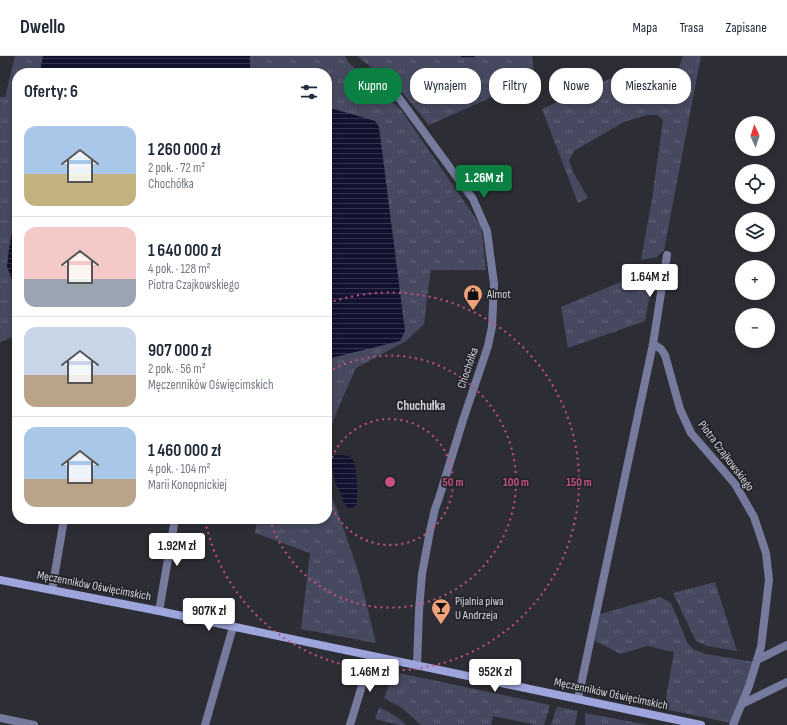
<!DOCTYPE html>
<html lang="pl">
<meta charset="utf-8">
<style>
body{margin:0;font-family:"Sofia Sans Condensed",sans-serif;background:#f2f2f3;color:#1f2937;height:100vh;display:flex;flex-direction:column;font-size:15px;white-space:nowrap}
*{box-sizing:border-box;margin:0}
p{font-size:13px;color:#747a83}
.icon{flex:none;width:22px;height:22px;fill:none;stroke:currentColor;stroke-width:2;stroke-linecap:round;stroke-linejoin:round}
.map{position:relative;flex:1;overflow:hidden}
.side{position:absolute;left:12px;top:12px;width:320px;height:456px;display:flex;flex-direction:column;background:#fff;border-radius:16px;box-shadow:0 2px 6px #0003}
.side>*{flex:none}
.top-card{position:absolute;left:344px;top:12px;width:380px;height:36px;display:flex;gap:8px}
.needle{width:26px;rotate:357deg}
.controls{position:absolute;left:735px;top:60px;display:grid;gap:8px}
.controls a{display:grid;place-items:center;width:40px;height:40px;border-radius:50%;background:#fff;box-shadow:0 2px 6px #0003;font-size:20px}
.price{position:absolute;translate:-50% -34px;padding:0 9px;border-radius:4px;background:#fff;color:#222;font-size:13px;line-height:26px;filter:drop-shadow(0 1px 2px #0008)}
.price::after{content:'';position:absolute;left:50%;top:24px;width:12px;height:9px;margin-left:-6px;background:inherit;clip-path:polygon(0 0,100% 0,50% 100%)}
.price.selected{background:#0b8043;color:#fff}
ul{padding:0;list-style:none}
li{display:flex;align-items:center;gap:12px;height:100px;padding:0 12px}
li+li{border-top:1px solid #e0e1e3}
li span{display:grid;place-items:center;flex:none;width:112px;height:80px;border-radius:12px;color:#555}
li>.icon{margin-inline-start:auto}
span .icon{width:48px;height:48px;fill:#fffc;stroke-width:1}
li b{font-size:17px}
h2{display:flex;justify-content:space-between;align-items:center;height:48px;padding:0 12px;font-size:17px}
.tag{padding:0 14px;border-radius:16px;background:#fff;box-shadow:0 2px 6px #0003;font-size:14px;line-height:36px}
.tag.selected{background:#0b8043;color:#fff}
header{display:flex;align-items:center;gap:24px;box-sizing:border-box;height:56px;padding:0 20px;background:#fff;border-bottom:1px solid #e0e1e3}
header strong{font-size:19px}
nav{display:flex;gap:22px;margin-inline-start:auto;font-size:14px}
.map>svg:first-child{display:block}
</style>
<header>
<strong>Dwello</strong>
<nav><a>Mapa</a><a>Trasa</a><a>Zapisane</a></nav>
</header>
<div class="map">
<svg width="787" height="669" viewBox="0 0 787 669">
<defs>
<pattern id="grass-tufts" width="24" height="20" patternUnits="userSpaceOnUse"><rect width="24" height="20" fill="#474960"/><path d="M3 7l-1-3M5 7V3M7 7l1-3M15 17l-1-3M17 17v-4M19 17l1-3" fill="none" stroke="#616276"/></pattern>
<pattern id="water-rules" width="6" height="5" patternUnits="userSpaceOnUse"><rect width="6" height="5" fill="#121230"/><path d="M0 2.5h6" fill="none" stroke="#34344d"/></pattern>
</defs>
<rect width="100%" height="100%" fill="#2d2e35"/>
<g fill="url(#grass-tufts)">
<path d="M 15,0 L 43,0 L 40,17 L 17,17 L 17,149 L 9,193 L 14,229 L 17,232 L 17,279 L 0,286 L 0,41 L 5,41 Z"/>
<path d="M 250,0 L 345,0 L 348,6 L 401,54 L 481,170 L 486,214 L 431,214 L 428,234 L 424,268 L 406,285 L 356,312 L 339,350 L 327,381 L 327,17 L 250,17 Z"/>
<path d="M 357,0 L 532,0 L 535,22 L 429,69 L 401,35 Z"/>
<path d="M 683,0 L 701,0 L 664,194 L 657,201 L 641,204 L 652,143 L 663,64 L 657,59 L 647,59 L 624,66 L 574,95 L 569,104 L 573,116 L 588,142 L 578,147 L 542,53 L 621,18 L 634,44 L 648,48 L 666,47 Z"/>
<path d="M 644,216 L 654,217 L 645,265 L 568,292 L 561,251 Z"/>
<path d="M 327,426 L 329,436 L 335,448 L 359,518 L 376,587 L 301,573 L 310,497 L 255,477 L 257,463 L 327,463 Z"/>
<path d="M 715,526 L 737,595 L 707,590 L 696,585 L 673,537 Z"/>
<path d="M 660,541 L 671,547 L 688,588 L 693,593 L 706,598 L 754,606 L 747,629 L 731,667 L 664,653 L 674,596 L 647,590 L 621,598 L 595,585 L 600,558 Z"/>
<path d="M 394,616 L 550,649 L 544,669 L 532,669 L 532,668 L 493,660 L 491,669 L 421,669 L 402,652 L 384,642 Z"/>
<path d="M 379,651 C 389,656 398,661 406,669 L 399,669 L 375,663 Z"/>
<path d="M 557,651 L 578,655 L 575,669 L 551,669 Z"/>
<path d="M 585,657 L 648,669 L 585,669 Z"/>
</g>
<g fill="url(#water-rules)">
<path d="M 43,0 L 250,0 L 250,17 L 40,17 Z"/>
<path d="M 327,51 L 375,65 L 379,71 L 405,275 L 400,285 L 327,303 Z"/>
<path d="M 17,149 L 17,232 L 14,230 L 7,210 L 9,193 Z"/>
<path d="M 338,399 C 344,399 349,399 353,404 C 357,409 359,443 356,449 C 356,450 355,450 354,451 L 349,452 L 345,449 L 343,445 L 339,434 L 336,429 L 330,401 L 333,400 Z"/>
</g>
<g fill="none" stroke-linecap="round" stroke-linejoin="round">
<path stroke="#121230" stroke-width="2.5" d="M 462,0 L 474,0"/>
<g stroke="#767a9d" stroke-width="8">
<path d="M 399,42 L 473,143 L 487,175 L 494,228 L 492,271 L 488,290 L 463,364 L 439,442 L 435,453 L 430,475 L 422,518 L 419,554 L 417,610"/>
<path d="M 653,288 L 661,293 L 665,299 L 680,353 L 691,377 L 735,428 L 754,461 L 766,497 L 769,524 L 761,591 L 749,630 L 733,669"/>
<path d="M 52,534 L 64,463"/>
<path d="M 159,555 L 175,463"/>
<path d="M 757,604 L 787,589"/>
<path d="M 578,643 L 653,288 L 667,199"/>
<path d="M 742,648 L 787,626"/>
<path d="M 0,662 L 34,669"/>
<path d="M 205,669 L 233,571"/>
<path d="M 350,669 L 371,600"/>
</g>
<path stroke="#9ea4dc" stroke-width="8" d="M 0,524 L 159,555 L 701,669"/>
</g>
<g fill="none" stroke="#c75081" stroke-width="2" stroke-dasharray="2 4">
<path d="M327 425A63 63 0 1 1 327 427"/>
<path d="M328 316A126 126 0 1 1 270 464"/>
<path d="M328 247A189 189 0 1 1 205 464"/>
</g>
<defs>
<g id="shop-pin" transform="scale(1)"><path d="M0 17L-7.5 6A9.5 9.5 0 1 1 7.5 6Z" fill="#f1a27b" stroke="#23242b"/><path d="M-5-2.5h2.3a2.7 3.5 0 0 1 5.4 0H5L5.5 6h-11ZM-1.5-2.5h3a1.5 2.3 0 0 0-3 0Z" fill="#111"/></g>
<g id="bar-pin" transform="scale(1)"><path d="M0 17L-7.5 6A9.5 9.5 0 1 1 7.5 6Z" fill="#f1a27b" stroke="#23242b"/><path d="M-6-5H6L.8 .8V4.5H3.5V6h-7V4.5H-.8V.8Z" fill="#111"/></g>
</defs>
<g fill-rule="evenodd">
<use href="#shop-pin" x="473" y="238"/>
<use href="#bar-pin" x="441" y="552"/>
</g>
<g text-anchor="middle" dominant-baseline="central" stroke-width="3.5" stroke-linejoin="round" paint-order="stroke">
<g font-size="12" fill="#d3d4d9" stroke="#23242b" text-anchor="start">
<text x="487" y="238">Almot</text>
<text x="455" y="545">Pijalnia piwa<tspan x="455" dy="14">U Andrzeja</tspan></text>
</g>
<g font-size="12" fill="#d3d4d9" stroke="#23242b">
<text transform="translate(468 312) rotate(-71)">Chochółka</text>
<text transform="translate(726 400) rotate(53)">Piotra Czajkowskiego</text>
<text transform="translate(94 530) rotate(11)">Męczenników Oświęcimskich</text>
<text transform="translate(611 638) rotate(12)">Męczenników Oświęcimskich</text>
</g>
<g font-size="13" font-weight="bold" fill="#d3d4d9" stroke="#23242b">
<text x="421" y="350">Chuchułka</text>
</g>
</g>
<circle cx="390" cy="426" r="6" fill="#c75081" stroke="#23242b" stroke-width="2"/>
<g font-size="12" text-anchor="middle" font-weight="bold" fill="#c75081" stroke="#23242b" stroke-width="3.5" stroke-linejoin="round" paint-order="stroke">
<text x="453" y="430">50 m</text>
<text x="516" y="430">100 m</text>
<text x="579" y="430">150 m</text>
</g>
</svg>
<div class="controls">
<a><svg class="needle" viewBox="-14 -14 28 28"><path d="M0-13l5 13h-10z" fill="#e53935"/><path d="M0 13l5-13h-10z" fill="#747a83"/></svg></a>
<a><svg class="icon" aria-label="locate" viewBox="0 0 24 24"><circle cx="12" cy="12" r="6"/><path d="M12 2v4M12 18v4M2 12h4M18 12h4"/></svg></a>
<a><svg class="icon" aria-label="layers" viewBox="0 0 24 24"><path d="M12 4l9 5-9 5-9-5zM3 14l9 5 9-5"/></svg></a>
<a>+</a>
<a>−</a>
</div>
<b class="price selected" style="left:484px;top:143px">1.26M zł</b>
<b class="price" style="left:650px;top:242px">1.64M zł</b>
<b class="price" style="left:177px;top:511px">1.92M zł</b>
<b class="price" style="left:209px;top:576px">907K zł</b>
<b class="price" style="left:370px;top:637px">1.46M zł</b>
<b class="price" style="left:495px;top:637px">952K zł</b>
<div class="top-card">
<a class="tag selected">Kupno</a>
<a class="tag">Wynajem</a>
<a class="tag">Filtry</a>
<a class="tag">Nowe</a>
<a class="tag">Mieszkanie</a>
</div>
<section class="side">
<h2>Oferty: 6<svg class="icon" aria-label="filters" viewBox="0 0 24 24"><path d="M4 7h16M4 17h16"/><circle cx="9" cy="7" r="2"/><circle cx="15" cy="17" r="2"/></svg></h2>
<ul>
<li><span style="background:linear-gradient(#a9c7e8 60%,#c2b280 0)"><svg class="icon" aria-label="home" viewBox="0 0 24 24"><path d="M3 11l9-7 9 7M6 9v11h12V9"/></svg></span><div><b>1 260 000 zł</b><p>2 pok. · 72 m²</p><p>Chochółka</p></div></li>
<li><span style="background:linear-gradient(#f6c9c9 65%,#9aa5b1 0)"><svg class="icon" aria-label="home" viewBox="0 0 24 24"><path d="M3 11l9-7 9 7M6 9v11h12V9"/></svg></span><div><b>1 640 000 zł</b><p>4 pok. · 128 m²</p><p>Piotra Czajkowskiego</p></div></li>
<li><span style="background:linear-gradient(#c9d6e8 60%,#b9a48a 0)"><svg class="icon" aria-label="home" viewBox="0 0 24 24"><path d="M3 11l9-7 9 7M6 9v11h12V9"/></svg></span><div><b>907 000 zł</b><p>2 pok. · 56 m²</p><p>Męczenników Oświęcimskich</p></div></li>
<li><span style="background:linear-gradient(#a9c7e8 65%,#b9a48a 0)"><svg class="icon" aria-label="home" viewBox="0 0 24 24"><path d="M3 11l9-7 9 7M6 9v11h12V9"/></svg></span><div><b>1 460 000 zł</b><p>4 pok. · 104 m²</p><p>Marii Konopnickiej</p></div></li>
</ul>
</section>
</div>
